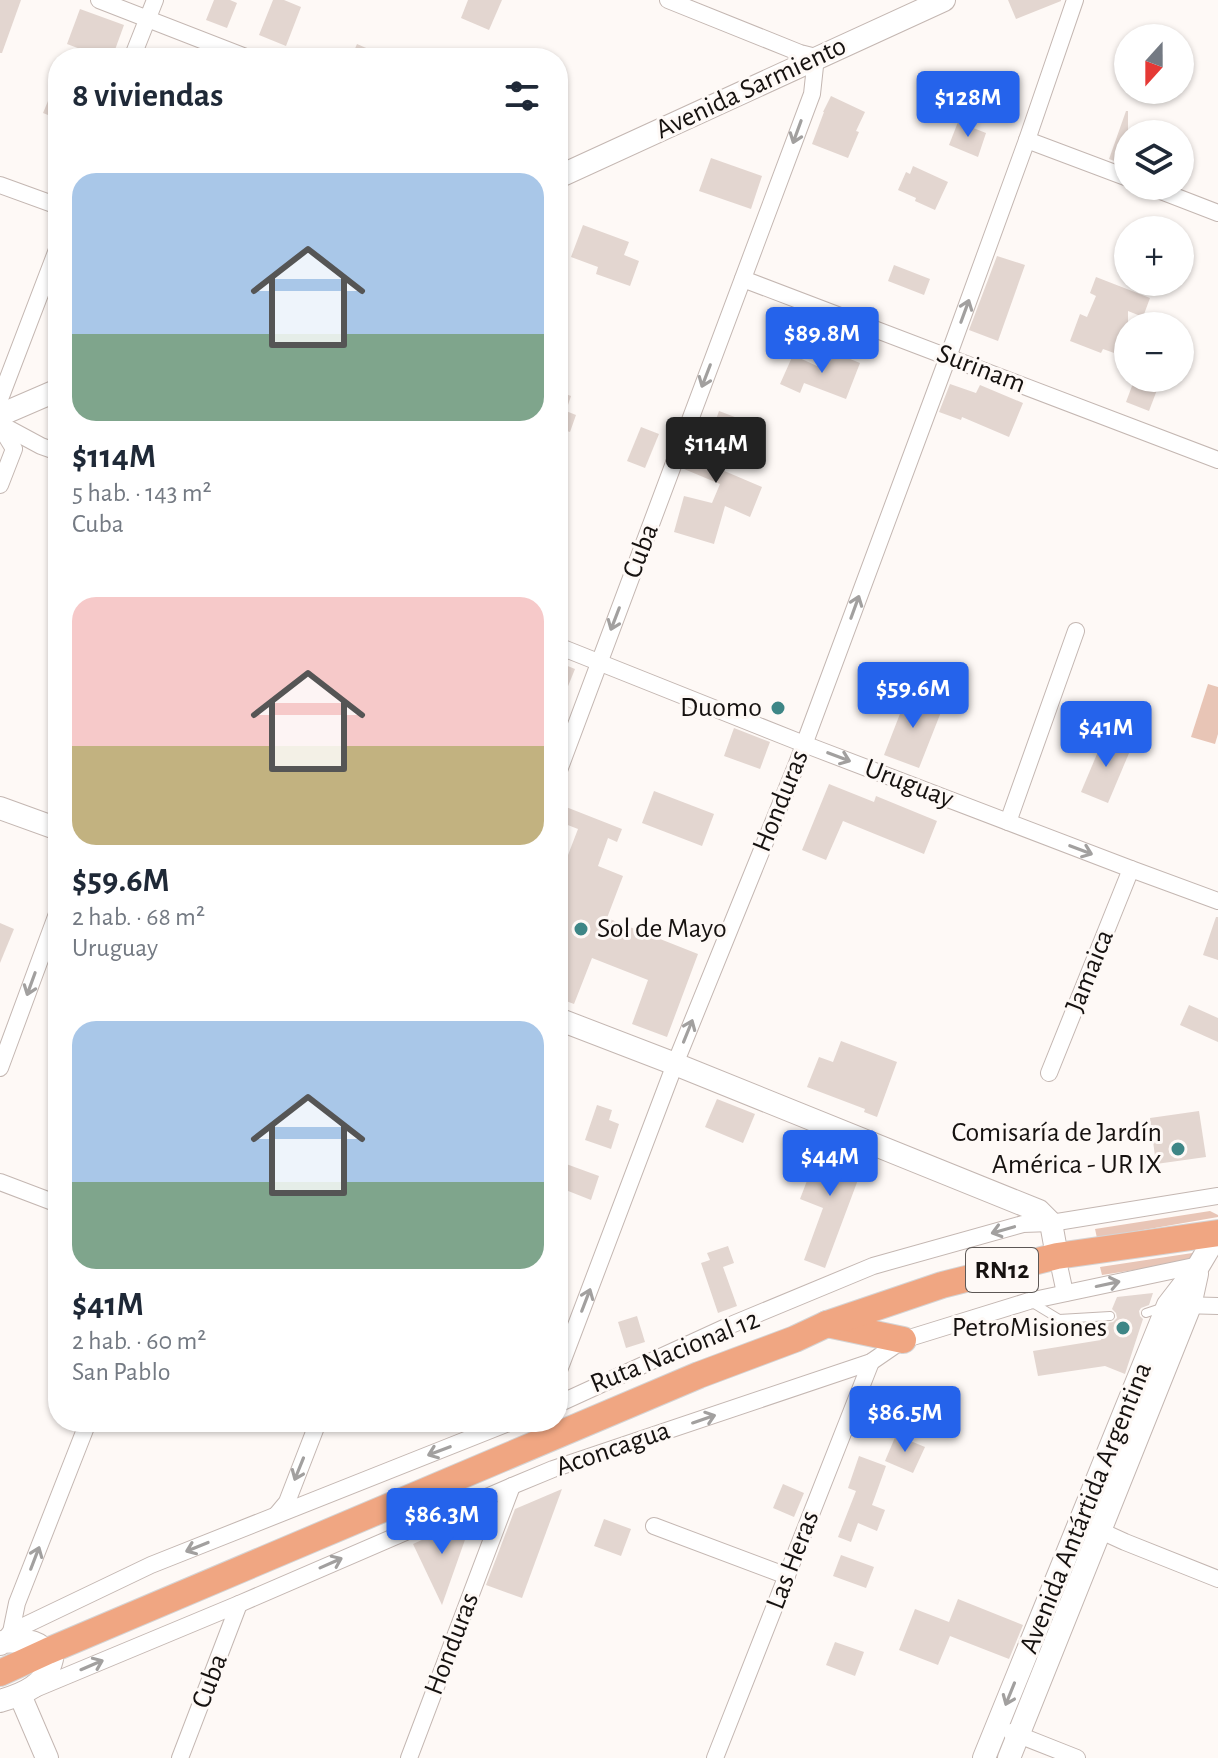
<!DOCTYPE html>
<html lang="es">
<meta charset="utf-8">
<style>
body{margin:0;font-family:"Alegreya Sans",sans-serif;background:#f6f6f7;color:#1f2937;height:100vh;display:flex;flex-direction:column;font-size:30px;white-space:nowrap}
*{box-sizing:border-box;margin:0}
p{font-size:26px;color:#747a83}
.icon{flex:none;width:44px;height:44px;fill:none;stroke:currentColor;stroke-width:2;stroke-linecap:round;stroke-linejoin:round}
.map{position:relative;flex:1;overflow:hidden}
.sheet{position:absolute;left:48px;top:48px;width:520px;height:1384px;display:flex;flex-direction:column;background:#fff;border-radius:32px;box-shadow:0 2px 6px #0004}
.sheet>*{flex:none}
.needle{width:52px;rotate:201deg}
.tools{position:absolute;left:1114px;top:24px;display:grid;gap:16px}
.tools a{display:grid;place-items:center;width:80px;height:80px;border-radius:50%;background:#fff;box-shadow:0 2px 6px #0004;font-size:40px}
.price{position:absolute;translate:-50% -68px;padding:0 18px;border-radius:8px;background:#2563eb;color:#fff;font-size:26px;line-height:52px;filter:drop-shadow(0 2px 4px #0008)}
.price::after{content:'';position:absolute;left:50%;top:48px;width:24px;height:18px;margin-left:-12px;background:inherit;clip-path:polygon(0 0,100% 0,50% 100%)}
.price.on{background:#222;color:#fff}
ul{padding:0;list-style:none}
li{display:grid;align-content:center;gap:16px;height:424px;padding:0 24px}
li span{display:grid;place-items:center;height:248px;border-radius:24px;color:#555}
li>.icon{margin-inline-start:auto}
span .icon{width:144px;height:144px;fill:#fffc;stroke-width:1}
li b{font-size:34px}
h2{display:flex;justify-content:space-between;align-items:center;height:96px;padding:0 24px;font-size:34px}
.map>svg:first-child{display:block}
</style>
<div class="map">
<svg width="1218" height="1758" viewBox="0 0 1218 1758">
<rect width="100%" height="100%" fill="#fef9f6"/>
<g fill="#e8c5b6">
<path d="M 1208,684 L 1218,687 L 1218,734 L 1215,744 L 1191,737 Z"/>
<path d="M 1210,1211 L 1218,1215 L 1218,1217 L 1097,1238 L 1095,1229 Z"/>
<path d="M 1199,1252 L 1192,1261 L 1102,1275 L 1100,1267 Z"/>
</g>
<g fill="#e3d6d0">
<path d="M 0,0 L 21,0 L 2,53 L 0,53 Z"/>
<path d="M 214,0 L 230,0 L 237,3 L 227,28 L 206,20 Z"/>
<path d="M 273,0 L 284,0 L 301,7 L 286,46 L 259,35 Z"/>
<path d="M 468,0 L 502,0 L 489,30 L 461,18 Z"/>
<path d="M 1008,0 L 1061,0 L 1061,1 L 1016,19 Z"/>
<path d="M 80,9 L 124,25 L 112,58 L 104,58 L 67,44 Z"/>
<path d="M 357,44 L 389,58 L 351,58 Z"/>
<path d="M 58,77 L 58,119 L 43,113 Z"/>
<path d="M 831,96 L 865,112 L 856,131 L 859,132 L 848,158 L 812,144 L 824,112 L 823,112 Z"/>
<path d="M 1126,111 L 1128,111 L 1128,166 L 1109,159 Z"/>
<path d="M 958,122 L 986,133 L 978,157 L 949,145 Z"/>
<path d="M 711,158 L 762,176 L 751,209 L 699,191 Z"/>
<path d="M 913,166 L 948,182 L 935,210 L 915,201 L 916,198 L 898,190 L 906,172 L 910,174 Z"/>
<path d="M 583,225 L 629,242 L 624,255 L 639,261 L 630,286 L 596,274 L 598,267 L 571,257 Z"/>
<path d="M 997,256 L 1025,265 L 998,341 L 969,330 Z"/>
<path d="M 894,265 L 930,279 L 924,295 L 888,281 Z"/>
<path d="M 1096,277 L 1150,298 L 1143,317 L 1128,311 L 1128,358 L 1103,349 L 1101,353 L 1070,341 L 1080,314 L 1087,317 L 1096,296 L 1090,293 Z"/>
<path d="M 833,352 L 860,363 L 846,399 L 804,383 L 800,393 L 780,384 L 793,355 L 817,366 L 820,359 L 829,362 Z"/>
<path d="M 1135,378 L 1149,378 L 1160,382 L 1149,411 L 1126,402 Z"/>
<path d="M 950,384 L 976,393 L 980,385 L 1023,403 L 1009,437 L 962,417 L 961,420 L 939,412 Z"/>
<path d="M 558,391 L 571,396 L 566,411 L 576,415 L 570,432 L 558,428 Z"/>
<path d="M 719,411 L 740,419 L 722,470 L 762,487 L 750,517 L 725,506 L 714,544 L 674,532 L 684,496 L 712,503 L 720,484 L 684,469 L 694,446 L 705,451 Z"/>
<path d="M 641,427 L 659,434 L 645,468 L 627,461 Z"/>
<path d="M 558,662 L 575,669 L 558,711 Z"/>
<path d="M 910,688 L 929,695 L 925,706 L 941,712 L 919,768 L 884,755 Z"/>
<path d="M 734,728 L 770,742 L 760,769 L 724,756 Z"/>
<path d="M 1105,735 L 1132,746 L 1108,803 L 1081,792 Z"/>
<path d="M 829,784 L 874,802 L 876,796 L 937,821 L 924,854 L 843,821 L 826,860 L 802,850 Z"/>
<path d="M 654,791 L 714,814 L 702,846 L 642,823 Z"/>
<path d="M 566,807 L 622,829 L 617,842 L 608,838 L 598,866 L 623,876 L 607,918 L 698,954 L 667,1037 L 632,1024 L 648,980 L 592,958 L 574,1004 L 558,998 L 558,851 L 568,855 L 578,829 L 560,822 Z"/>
<path d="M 1216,917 L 1218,917 L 1218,960 L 1203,955 Z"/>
<path d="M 0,923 L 14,929 L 0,963 Z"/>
<path d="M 1189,1005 L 1218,1018 L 1218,1042 L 1180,1025 Z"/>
<path d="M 841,1041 L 897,1062 L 877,1117 L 864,1112 L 865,1109 L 807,1087 L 819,1057 L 833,1062 Z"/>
<path d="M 717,1099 L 755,1114 L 743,1143 L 705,1127 Z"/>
<path d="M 597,1105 L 612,1110 L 609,1120 L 619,1124 L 611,1149 L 585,1140 Z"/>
<path d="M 1199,1111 L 1206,1157 L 1156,1164 L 1150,1118 Z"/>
<path d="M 821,1144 L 865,1161 L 825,1268 L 804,1260 L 823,1208 L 800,1199 Z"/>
<path d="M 558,1161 L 599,1176 L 591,1200 L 558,1187 Z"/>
<path d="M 728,1246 L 734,1263 L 723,1267 L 737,1306 L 718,1313 L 701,1263 L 710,1260 L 707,1253 Z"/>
<path d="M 1153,1293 L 1149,1305 L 1141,1308 L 1139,1311 L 1140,1316 L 1143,1319 L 1125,1374 L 1105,1366 L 1038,1376 L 1033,1351 L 1101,1340 L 1107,1323 L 1113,1322 L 1117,1318 L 1116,1313 L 1112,1309 L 1117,1297 Z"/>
<path d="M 637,1316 L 645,1342 L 626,1348 L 618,1322 Z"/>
<path d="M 896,1435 L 925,1447 L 913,1473 L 885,1461 Z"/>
<path d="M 859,1456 L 886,1466 L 872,1505 L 885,1510 L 877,1531 L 858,1523 L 851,1542 L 838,1537 L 856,1491 L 848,1488 Z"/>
<path d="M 783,1484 L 804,1493 L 794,1517 L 773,1508 Z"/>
<path d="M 562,1489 L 522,1598 L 486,1585 L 515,1509 Z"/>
<path d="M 604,1519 L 631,1529 L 621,1556 L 594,1546 Z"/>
<path d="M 461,1522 L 467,1534 L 442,1605 L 413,1544 Z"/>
<path d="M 841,1555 L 874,1567 L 866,1588 L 833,1576 Z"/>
<path d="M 958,1599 L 1023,1625 L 1009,1659 L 950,1636 L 938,1665 L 899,1650 L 915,1609 L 949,1622 Z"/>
<path d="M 835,1642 L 864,1652 L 855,1676 L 826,1665 Z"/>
</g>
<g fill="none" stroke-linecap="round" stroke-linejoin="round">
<g stroke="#c4b7b2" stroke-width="10">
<g id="service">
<path d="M 1031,1302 L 1059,1319 L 1110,1316"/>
<path d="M 1146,1313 L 1164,1307"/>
</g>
</g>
<g stroke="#c4b7b2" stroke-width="18">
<g id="minor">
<path d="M 99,0 L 248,58"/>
<path d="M 132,58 L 155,0"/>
<path d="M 1027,140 L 1128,178"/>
<path d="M 0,185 L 58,206"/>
<path d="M 1148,186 L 1218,213"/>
<path d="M 743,279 L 1218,460"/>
<path d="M 0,399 L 58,247"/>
<path d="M 2,425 L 41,446 L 58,452"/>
<path d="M 0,426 L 14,449 L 0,485"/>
<path d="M 558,646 L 804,744 L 1131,869 L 1218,901"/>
<path d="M 558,773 L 812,94 L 816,57 L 800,53 L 668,0"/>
<path d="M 1008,822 L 1076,631"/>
<path d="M 0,1068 L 58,911"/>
<path d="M 1049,1073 L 1131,869"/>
<path d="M 0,1182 L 58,1204"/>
<path d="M 1057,1256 L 1065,1293"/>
<path d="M 1180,1305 L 1218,1306"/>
<path d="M 558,1373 L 675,1064 L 798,761 L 948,357 L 1027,140 L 1075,0"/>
<path d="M 558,1404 L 726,1327 L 873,1266 L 1023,1224 L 1051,1223 L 1218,1196"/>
<path d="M 277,1514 L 287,1502 L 318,1422"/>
<path d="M 654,1526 L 787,1576"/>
<path d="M 1090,1526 L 1125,1542 L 1218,1579"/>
<path d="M 11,1632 L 17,1603 L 88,1422"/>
<path d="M 0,1642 L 2,1642 L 11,1632 L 151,1565 L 511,1422"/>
<path d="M 35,1689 L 239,1604 L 512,1486 L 553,1469 L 871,1362 L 903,1340 L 1029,1301 L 1199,1265"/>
<path d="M 1011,1732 L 1077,1758"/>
<path d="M 180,1758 L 239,1604"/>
<path d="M 409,1758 L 512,1486"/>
<path d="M 715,1758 L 871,1362"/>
</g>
</g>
<g stroke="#c4b7b2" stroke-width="24">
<g id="secondary">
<path d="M 558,177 L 944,0"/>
<path d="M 7,412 L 58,390"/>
<path d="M 0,808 L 58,829"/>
<path d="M 558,1019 L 675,1064 L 1039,1211 L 1051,1223 L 1057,1256"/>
<path d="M 0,1644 L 2,1642 C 26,1641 39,1637 52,1659 C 46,1685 24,1694 0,1701"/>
<path d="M 20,1695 L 47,1758"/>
<path d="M 984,1758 L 1168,1305 L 1199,1265 L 1218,1233"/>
<path d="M 1009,1758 L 1190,1306 L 1197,1274"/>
</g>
</g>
<g stroke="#d5d4d4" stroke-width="28">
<g id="trunk">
<path d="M 827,1324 L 903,1340"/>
<path d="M 0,1673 L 48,1651 L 699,1375 L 795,1339 L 827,1324 L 942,1285 L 1057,1256 L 1218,1233"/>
</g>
</g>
<use href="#service" stroke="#fff" stroke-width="8"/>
<use href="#minor" stroke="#fff" stroke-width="16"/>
<use href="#secondary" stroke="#fff" stroke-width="22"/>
<use href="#trunk" stroke="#f0a682" stroke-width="26"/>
</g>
<defs><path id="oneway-shaft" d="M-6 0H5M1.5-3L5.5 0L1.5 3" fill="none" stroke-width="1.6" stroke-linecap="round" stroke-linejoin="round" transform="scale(2)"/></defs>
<g stroke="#a2a09f">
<use href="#oneway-shaft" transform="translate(797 132) rotate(110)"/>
<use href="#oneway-shaft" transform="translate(965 311) rotate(-70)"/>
<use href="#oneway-shaft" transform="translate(706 376) rotate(111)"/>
<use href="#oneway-shaft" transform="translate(855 607) rotate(-70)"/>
<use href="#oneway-shaft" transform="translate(615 619) rotate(111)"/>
<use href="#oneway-shaft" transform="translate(839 757) rotate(21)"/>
<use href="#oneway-shaft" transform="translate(1081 850) rotate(21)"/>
<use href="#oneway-shaft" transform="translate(31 984) rotate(110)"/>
<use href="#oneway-shaft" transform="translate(688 1031) rotate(-68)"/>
<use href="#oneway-shaft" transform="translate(1003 1230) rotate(164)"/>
<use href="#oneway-shaft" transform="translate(1108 1284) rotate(-12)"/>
<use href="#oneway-shaft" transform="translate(586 1300) rotate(-69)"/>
<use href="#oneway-shaft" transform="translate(704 1419) rotate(-19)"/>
<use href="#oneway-shaft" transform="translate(439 1451) rotate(159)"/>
<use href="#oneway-shaft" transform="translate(299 1469) rotate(112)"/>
<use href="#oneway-shaft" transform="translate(197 1547) rotate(158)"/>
<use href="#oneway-shaft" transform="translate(35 1558) rotate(-69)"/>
<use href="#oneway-shaft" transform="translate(331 1563) rotate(-24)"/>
<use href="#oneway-shaft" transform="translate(92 1665) rotate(-23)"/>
<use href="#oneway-shaft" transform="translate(1010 1694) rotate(112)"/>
</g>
<g fill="#3e8686" stroke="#fef9f6" stroke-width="3">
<circle cx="778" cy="708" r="8"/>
<circle cx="581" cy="929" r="8"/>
<circle cx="1178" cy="1149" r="8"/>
<circle cx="1123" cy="1328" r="8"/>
</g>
<g text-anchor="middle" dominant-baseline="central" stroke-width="6" stroke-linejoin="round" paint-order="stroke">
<rect fill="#fef9f6" stroke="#5c5755" stroke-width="2" x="966" y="1248" width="72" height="44" rx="6"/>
<g font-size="26" font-weight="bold" fill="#161210">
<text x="1002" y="1270">RN12</text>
</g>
<g font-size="28" fill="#161210" stroke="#fef9f6">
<text transform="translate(751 88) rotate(-25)">Avenida Sarmiento</text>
<text transform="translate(981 369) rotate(21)">Surinam</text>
<text transform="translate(641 551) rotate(-69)">Cuba</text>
<text transform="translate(909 784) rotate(21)">Uruguay</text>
<text transform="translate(781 801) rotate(-68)">Honduras</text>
<text transform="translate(1090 971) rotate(-68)">Jamaica</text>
<text transform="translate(675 1352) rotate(-22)">Ruta Nacional 12</text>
<text transform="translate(613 1449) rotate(-19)">Aconcagua</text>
<text transform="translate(1086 1508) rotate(-68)">Avenida Antártida Argentina</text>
<text transform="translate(793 1560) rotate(-69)">Las Heras</text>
<text transform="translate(452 1644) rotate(-69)">Honduras</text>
<text transform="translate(210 1681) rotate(-69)">Cuba</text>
</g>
<g font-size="28" fill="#161210" stroke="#fef9f6" text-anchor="end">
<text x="762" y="708">Duomo</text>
<text x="597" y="929" text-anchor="start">Sol de Mayo</text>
<text x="1162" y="1133">Comisaría de Jardín<tspan x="1162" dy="32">América - UR IX</tspan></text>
<text x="1107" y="1328">PetroMisiones</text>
</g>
</g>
</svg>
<div class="tools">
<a><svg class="needle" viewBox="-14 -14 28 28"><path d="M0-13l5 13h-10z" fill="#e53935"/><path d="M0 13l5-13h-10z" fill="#747a83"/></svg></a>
<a><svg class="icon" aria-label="layers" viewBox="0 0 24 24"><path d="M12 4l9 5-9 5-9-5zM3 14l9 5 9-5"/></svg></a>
<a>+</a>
<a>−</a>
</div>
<b class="price" style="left:968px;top:139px">$128M</b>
<b class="price" style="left:822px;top:375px">$89.8M</b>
<b class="price on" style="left:716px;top:485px">$114M</b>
<b class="price" style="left:913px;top:730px">$59.6M</b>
<b class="price" style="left:1106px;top:769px">$41M</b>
<b class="price" style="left:830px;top:1198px">$44M</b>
<b class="price" style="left:905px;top:1454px">$86.5M</b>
<b class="price" style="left:442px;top:1556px">$86.3M</b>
<section class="sheet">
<h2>8 viviendas<svg class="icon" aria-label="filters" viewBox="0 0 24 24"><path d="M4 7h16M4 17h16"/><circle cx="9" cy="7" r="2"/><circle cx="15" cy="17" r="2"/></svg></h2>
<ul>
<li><span style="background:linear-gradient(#a9c7e8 65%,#7fa58c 0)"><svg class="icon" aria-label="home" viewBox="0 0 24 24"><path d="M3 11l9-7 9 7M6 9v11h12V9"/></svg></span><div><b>$114M</b><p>5 hab. · 143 m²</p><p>Cuba</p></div></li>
<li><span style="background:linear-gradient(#f6c9c9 60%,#c2b280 0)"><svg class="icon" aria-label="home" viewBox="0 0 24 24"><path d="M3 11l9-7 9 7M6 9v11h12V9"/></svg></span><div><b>$59.6M</b><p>2 hab. · 68 m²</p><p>Uruguay</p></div></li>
<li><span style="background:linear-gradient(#a9c7e8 65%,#7fa58c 0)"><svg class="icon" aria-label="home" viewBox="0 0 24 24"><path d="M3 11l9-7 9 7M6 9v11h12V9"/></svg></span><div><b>$41M</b><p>2 hab. · 60 m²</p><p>San Pablo</p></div></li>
</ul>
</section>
</div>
